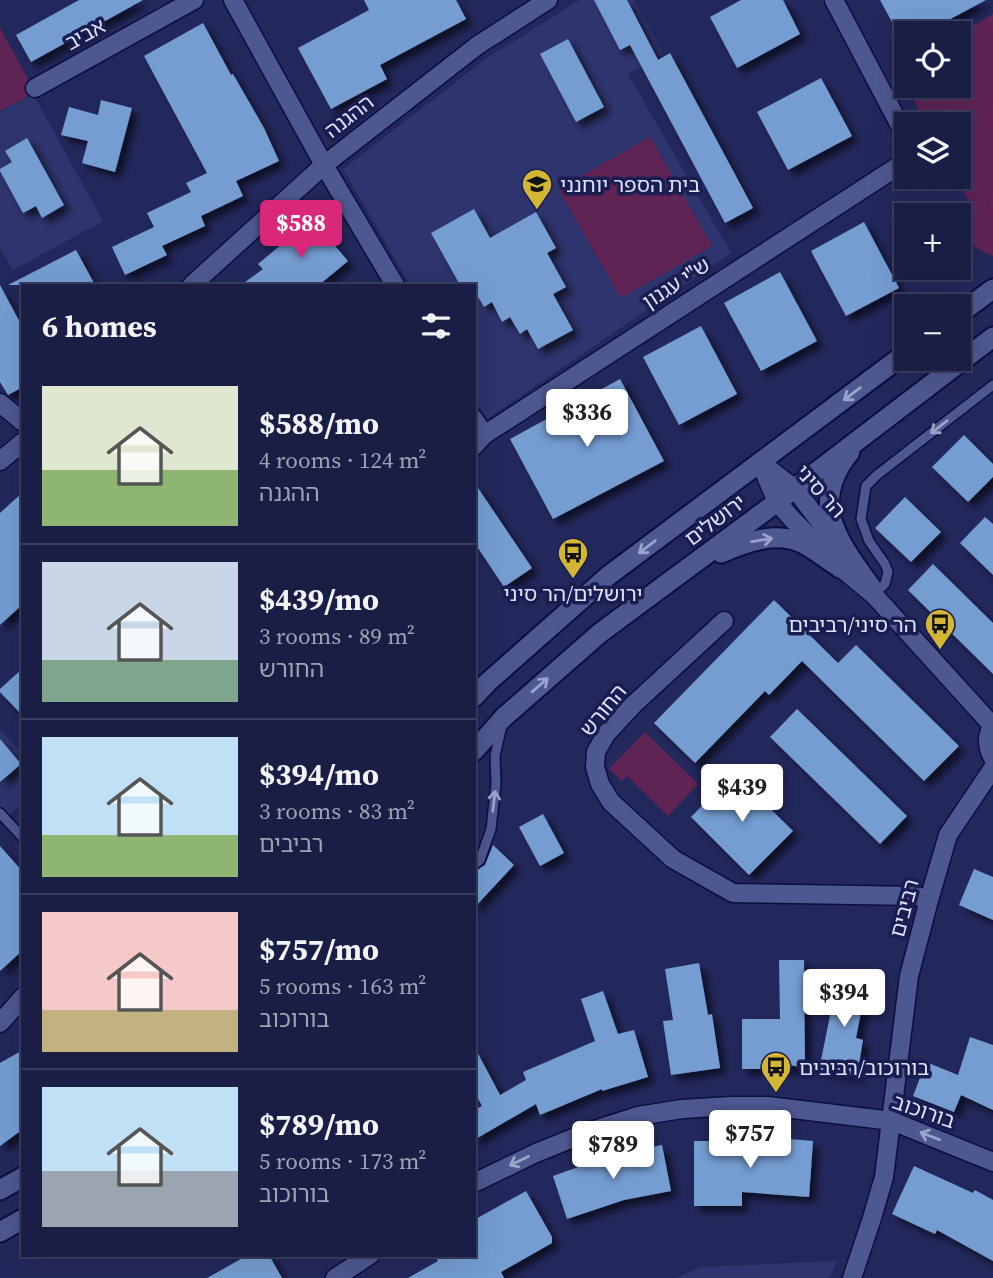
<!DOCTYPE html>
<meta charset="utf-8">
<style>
body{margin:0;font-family:"Source Serif 4","Noto Sans Hebrew",serif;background:#23274c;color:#f1f3f6;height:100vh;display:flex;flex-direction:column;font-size:26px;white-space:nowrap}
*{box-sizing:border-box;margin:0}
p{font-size:23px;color:#9fa2b3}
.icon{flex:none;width:38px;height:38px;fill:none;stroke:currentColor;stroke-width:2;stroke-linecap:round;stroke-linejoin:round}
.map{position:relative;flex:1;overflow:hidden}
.details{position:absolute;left:21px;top:284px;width:455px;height:973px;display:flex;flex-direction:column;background:#1a1e45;border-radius:0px;box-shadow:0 7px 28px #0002,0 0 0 2px #383c5e}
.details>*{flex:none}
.controls{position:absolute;left:894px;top:21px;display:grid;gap:14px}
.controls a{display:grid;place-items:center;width:77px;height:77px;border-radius:0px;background:#1a1e45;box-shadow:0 7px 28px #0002,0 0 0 2px #383c5e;font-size:35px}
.price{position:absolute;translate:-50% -60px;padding:0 16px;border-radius:7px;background:#fff;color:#222;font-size:23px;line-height:46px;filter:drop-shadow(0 2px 4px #0008)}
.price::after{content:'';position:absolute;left:50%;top:42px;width:21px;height:16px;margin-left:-10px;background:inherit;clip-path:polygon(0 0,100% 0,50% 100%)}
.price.current{background:#db2777;color:#fff}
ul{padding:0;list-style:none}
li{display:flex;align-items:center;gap:21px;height:175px;padding:0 21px}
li+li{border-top:2px solid #383c5e}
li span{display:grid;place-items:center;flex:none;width:196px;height:140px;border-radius:0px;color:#555}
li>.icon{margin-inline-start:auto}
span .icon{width:84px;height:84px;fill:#fffc;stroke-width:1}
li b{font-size:30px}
h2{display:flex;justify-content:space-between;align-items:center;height:84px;padding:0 21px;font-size:30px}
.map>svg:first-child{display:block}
</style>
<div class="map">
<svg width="993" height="1278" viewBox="0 0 993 1278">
<defs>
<filter id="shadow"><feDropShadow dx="6" dy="6" stdDeviation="3.5" flood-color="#0009"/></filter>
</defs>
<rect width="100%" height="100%" fill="#23285c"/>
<g fill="#2e346d">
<path d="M 580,0 L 634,0 L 664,54 L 628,74 L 731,253 L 487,419 L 474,398 L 474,285 L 410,285 L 343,169 L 487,58 Z"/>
<path d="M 33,94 L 103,221 L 13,270 L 0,248 L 0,112 Z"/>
<path d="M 0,729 L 23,754 L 23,803 L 5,819 L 0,814 Z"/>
<path d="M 837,1261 L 830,1278 L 677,1278 L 700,1267 Z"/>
</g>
<g fill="#5f2454">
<path d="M 993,14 L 993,256 C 978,251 969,243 959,231 L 959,215 L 952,215 L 970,203 L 956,177 L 959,177 L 959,124 L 927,124 L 897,71 L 906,65 L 906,86 L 959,86 L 959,34 Z"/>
<path d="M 0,28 L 35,92 L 0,111 Z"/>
<path d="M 650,137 L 712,246 L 621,298 L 558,189 Z"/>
<path d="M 645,732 L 698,784 L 668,816 L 627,776 L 622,781 L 609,769 Z"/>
</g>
<g fill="#749dd2" filter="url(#shadow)">
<path d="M 79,0 L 143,0 L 31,62 L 16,35 Z"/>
<path d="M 364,0 L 456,0 L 466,19 L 380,65 L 387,79 L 331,109 L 298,48 L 369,10 Z"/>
<path d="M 594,0 L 627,0 L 658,60 L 670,53 L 753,208 L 725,223 L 630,45 L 620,50 Z"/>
<path d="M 741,0 L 783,0 L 800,34 L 737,68 L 710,17 Z"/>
<path d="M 880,0 L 986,0 L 924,33 L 898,33 Z"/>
<path d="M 203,23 L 231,75 L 233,74 L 264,128 L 279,161 L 236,181 L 243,196 L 201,216 L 205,226 L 162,246 L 167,255 L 125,275 L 112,247 L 154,227 L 147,213 L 191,192 L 186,183 L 207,173 L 144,56 Z"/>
<path d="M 568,39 L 604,107 L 576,122 L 540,54 Z"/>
<path d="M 821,78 L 852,136 L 788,170 L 757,112 Z"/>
<path d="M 101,100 L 132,108 L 115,172 L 82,163 L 88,141 L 61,135 L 69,107 L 98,115 Z"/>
<path d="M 27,138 L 64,205 L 42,218 L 36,206 L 23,213 L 0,171 L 0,169 L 12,162 L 5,151 Z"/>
<path d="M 474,209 L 490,238 L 536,212 L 556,248 L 547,253 L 566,287 L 553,294 L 573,330 L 538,349 L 527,329 L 520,334 L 510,317 L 502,322 L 492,302 L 484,307 L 474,290 L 474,285 L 460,285 L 431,233 Z"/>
<path d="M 312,219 L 348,261 L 319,285 L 241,285 L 263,269 L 258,264 Z"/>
<path d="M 864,222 L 899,288 L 846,316 L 811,251 Z"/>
<path d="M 76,250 L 95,285 L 8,285 Z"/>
<path d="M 780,272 L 817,341 L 761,371 L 724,303 Z"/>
<path d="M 0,285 L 23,328 L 23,387 L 8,395 L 0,382 Z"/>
<path d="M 701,326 L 737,394 L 679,425 L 643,357 Z"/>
<path d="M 620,379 L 664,461 L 553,519 L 510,439 Z"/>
<path d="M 964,435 L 993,464 L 993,477 L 968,502 L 932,467 Z"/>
<path d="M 474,482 L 532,568 L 504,587 L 474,542 Z"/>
<path d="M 23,492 L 23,604 L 0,625 L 0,513 Z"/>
<path d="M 905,497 L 941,532 L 911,562 L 875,528 Z"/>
<path d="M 985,517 L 993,524 L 993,575 L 960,543 Z"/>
<path d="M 933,564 L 993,623 L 993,674 L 908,590 Z"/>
<path d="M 774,600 L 838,663 L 856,645 L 959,746 L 924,781 L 802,661 L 769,695 L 765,691 L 695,763 L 654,723 Z"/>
<path d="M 23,668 L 23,716 L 0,692 L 0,689 Z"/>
<path d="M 797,709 L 907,816 L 880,844 L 770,737 Z"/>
<path d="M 0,739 L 21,764 L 0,782 Z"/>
<path d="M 734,773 L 793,831 L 749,875 L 691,817 Z"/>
<path d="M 543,814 L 564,853 L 540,866 L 519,827 Z"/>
<path d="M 493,845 L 514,865 L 474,908 L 474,872 L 485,865 Z"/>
<path d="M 0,846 L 23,872 L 23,950 L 0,971 Z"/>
<path d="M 974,869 L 993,877 L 993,920 L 959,905 Z"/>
<path d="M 779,960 L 804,960 L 805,1068 L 790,1065 L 790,1069 L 742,1069 L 742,1019 L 780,1019 Z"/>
<path d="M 699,963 L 708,1015 L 712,1014 L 720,1068 L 671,1075 L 663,1021 L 673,1020 L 665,969 Z"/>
<path d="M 838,976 L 867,982 L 856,1038 L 863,1040 L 857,1076 L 819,1070 Z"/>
<path d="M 603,991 L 618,1034 L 634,1030 L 648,1077 L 602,1091 L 602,1089 L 540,1115 L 536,1104 L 474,1140 L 474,1110 L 482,1106 L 474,1091 L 474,1046 L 500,1095 L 526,1080 L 523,1072 L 595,1041 L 581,999 Z"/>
<path d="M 970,1037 L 993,1045 L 993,1110 L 961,1095 L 954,1112 L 913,1096 L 926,1062 L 958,1075 Z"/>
<path d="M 23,1050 L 23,1129 L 0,1146 L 0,1063 Z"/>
<path d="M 765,1137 L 813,1141 L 809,1197 L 742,1192 L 742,1206 L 694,1206 L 694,1141 L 765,1141 Z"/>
<path d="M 662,1145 L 671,1191 L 624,1200 L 567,1219 L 553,1176 L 615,1154 Z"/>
<path d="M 914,1166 L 973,1193 L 975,1190 L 993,1200 L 993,1261 L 937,1230 L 935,1234 L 892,1214 Z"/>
<path d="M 526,1191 L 552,1237 L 552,1243 L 501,1272 L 504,1278 L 408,1278 L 438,1261 L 434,1255 L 474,1255 L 474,1220 Z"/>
<path d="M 248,1255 L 269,1255 L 282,1278 L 207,1278 Z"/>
</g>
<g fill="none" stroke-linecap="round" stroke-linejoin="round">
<g stroke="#0e0d3f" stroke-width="12">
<g id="service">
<path d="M 875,593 L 885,584 L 888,572 L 885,564 L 869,541 L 861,519 L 866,486 L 877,475 L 993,385"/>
<path d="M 0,813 L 23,838"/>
<path d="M 474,865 L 480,860 L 491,829 L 496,784 L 495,756 L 502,725"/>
</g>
</g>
<g stroke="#0e0d3f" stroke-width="21">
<g id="minor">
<path d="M 233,0 L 324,165 L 395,285"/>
<path d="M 834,0 L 906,137"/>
<path d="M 35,88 L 194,0"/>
<path d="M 192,285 L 324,165 L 478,45 L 548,0"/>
<path d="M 0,403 L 23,422"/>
<path d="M 474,419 L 484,435"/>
<path d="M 474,446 L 484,435 L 906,161"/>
<path d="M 0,461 L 23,442"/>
<path d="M 760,462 L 777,502 L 793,520 L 834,562 L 874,595 L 992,725"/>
<path d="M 761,463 L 795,489 L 837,544"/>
<path d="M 724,621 L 633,705 L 606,734 L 596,752 L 595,767 L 600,784 L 611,802 L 673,859 L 733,893 L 917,896 L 929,900"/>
<path d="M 993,724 C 986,736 986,746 993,758"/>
<path d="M 0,1023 L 23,997"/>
<path d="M 474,1183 L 536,1153 L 588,1132 L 638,1116 L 682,1109 L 731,1106 L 768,1106 L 892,1121 L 993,1162"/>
<path d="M 335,1278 L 370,1255"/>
<path d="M 852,1278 L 872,1218 L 884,1177 L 909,976 L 929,900 L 948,835 L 993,768"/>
</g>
</g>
<g stroke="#0e0d3f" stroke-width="23">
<g id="secondary">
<path d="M 959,314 L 993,289"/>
<path d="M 850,452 C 806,506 841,544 874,591"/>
<path d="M 721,553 C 746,542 776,531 802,543 C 815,550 828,560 840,568"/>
<path d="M 474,697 L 488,682 L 608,576 L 906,353"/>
<path d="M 474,751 L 504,717 L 600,633 L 777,502 L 993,337"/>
<path d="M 0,1190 L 23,1177"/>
<path d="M 0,1232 L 23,1219"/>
</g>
</g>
<use href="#service" stroke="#4e5890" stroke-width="9"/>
<use href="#minor" stroke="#4e5890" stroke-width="18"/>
<use href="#secondary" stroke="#4e5890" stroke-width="19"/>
</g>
<defs><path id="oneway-shaft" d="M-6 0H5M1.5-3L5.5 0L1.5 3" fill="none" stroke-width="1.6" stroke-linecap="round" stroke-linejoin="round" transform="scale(1.75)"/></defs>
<g stroke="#9ba3cb">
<use href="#oneway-shaft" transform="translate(852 394) rotate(143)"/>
<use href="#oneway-shaft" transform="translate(939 427) rotate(142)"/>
<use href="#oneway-shaft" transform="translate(762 540) rotate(-9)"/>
<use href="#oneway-shaft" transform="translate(647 547) rotate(143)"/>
<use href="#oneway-shaft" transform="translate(540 685) rotate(-41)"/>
<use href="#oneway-shaft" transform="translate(494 801) rotate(-83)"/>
<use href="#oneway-shaft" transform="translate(930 1136) rotate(-159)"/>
<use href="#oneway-shaft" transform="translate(519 1161) rotate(154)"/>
</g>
<defs>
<g id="school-pin" transform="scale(1.575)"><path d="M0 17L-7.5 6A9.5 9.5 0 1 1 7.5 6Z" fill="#d4b635" stroke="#1a1d50"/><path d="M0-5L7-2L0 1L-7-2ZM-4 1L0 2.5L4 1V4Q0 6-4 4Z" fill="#111"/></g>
<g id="bus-pin" transform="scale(1.575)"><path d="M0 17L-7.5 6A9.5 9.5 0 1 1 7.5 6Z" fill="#d4b635" stroke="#1a1d50"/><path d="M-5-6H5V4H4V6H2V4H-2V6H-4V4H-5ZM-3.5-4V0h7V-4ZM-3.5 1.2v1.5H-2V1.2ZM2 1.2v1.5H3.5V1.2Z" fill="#111"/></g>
</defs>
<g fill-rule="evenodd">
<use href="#school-pin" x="537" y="184"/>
<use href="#bus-pin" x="573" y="553"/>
<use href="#bus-pin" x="940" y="624"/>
<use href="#bus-pin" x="776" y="1067"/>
</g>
<g text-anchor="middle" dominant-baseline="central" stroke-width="7" stroke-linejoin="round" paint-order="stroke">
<g font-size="21" fill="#dae1fb" stroke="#1a1d50">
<text transform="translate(85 34) rotate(-29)">אביב</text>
<text transform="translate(349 116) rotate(-38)">ההגנה</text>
<text transform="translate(676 283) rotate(-33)">ש"י עגנון</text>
<text transform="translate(821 491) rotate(48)">הר סיני</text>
<text transform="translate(715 520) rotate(-37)">ירושלים</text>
<text transform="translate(603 710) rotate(-51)">החורש</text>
<text transform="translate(904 908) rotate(-75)">רביבים</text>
<text transform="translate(924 1111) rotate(19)">בורוכוב</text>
</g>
<g font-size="21" fill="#dae1fb" stroke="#1a1d50" text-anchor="start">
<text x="560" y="184">בית הספר יוחנני</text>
<text x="573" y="593" text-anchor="middle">ירושלים/הר סיני</text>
<text x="917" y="624" text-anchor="end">הר סיני/רביבים</text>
<text x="799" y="1067">בורוכוב/רביבים</text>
</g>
</g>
</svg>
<div class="controls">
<a><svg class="icon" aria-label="locate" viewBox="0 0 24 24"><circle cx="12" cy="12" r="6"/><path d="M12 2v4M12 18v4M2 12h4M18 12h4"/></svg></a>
<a><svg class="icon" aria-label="layers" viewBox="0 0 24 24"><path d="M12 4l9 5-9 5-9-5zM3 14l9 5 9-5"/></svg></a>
<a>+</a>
<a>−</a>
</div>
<b class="price current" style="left:301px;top:260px">$588</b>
<b class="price" style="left:587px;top:449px">$336</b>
<b class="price" style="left:742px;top:824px">$439</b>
<b class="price" style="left:844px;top:1029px">$394</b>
<b class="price" style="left:750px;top:1170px">$757</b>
<b class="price" style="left:613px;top:1181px">$789</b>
<section class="details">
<h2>6 homes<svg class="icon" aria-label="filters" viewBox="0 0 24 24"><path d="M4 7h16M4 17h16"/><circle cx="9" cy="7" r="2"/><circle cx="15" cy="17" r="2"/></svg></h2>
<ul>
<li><span style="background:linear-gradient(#dfe7d0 60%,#8fb573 0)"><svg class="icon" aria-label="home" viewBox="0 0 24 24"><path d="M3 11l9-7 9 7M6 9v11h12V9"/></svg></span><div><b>$588/mo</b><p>4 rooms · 124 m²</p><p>ההגנה</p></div></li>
<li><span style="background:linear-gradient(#c9d6e8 70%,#7fa58c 0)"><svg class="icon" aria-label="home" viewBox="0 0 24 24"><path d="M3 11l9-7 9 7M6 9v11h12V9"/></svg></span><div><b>$439/mo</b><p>3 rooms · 89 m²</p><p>החורש</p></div></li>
<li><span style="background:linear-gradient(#bfe0f5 70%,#8fb573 0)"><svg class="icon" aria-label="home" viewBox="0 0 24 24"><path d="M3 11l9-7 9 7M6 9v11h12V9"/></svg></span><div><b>$394/mo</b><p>3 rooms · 83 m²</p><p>רביבים</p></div></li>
<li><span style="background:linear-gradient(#f6c9c9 70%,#c2b280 0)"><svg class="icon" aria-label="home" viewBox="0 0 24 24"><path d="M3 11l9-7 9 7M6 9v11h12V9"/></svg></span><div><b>$757/mo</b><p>5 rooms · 163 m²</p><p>בורוכוב</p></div></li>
<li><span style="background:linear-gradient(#bfe0f5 60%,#9aa5b1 0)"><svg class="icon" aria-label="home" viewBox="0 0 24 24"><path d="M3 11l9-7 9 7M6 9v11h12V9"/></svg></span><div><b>$789/mo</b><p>5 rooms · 173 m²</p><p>בורוכוב</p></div></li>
</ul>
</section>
</div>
